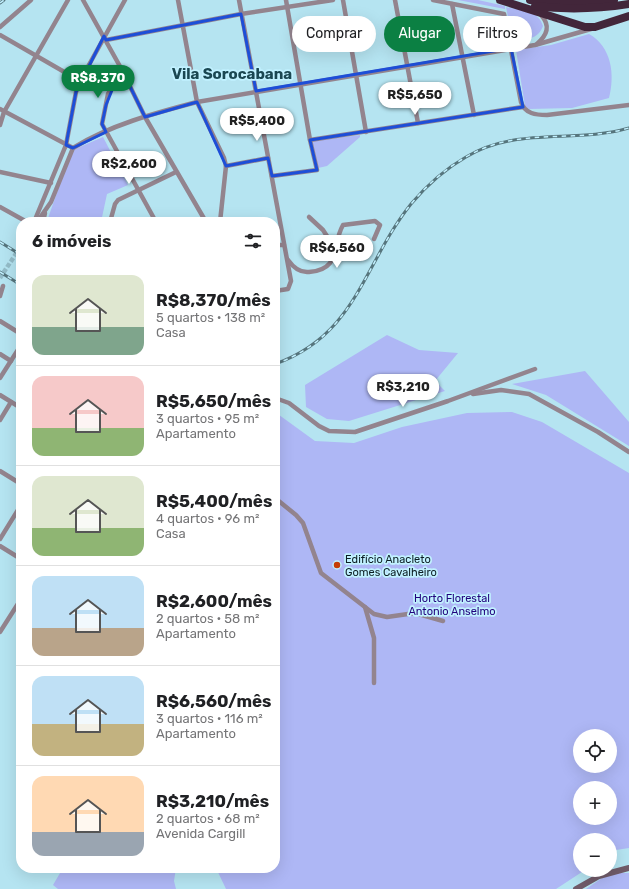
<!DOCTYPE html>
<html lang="pt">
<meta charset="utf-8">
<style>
body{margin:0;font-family:Rubik,sans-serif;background:#f6f6f6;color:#202124;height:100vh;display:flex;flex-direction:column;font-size:15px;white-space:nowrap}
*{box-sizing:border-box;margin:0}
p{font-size:13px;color:#757577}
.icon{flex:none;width:22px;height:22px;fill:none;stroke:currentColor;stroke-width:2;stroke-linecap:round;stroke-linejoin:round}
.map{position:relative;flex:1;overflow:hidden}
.panel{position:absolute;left:16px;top:217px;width:264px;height:656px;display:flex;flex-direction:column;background:#fff;border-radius:16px;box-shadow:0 4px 16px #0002}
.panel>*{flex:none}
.hud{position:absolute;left:292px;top:16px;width:277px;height:36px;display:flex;gap:8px}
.fabs{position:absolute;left:573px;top:729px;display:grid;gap:8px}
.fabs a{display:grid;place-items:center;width:44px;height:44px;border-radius:50%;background:#fff;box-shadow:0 4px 16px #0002;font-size:20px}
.price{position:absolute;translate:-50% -34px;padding:0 9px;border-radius:14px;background:#fff;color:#222;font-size:13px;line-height:26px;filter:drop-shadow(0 1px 2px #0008)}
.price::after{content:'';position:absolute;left:50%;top:24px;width:12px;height:9px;margin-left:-6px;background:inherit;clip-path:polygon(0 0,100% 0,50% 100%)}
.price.active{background:#0b8043;color:#fff}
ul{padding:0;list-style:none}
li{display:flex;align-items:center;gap:12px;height:100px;padding:0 16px}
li+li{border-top:1px solid #e0e0e0}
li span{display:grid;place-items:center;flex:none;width:112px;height:80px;border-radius:12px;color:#555}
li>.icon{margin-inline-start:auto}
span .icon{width:48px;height:48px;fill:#fffc;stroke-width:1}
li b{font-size:17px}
h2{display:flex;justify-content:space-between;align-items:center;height:48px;padding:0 16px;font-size:17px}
.tag{padding:0 14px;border-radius:18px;background:#fff;box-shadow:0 4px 16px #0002;font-size:14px;line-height:36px}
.tag.active{background:#0b8043;color:#fff}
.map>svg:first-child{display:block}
</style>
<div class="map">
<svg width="629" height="889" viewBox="0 0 629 889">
<rect width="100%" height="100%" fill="#b5e4f1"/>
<g fill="#aeb7f5" fill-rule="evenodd">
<path d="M 458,0 L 478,0 L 505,6 L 505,9 Z"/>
<path d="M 506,7 C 520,10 539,10 543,26 C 538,40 526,39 513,42 Z"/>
<path d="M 589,34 C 612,47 615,75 609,98 L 572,108 L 529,109 L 525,106 L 516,50 L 551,45 Z"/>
<path d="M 360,135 L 360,137 L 327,166 L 318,168 L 312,141 Z"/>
<path d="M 103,137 L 128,185 L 107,194 L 101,222 L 47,221 L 67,164 L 75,149 Z"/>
<path d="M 387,335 L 419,350 L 458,353 L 435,381 L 445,391 L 349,421 L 327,419 L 306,407 L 305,385 Z"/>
<path d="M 585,371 L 629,422 L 629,446 L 546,395 L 512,384 Z"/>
<path d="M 275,412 L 315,441 L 354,443 L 402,427 L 467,413 L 512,412 L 542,422 L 629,473 L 629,848 L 616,850 L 610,854 L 610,840 L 580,840 L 580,870 L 585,870 L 556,889 L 226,889 L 216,868 L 275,868 ZM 580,736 L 610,736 L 610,766 L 580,766 ZM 580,788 L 610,788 L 610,818 L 580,818 Z"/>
<path d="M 63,868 L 176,868 L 174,881 L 176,889 L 58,889 L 53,885 Z"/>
<path d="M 616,873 L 629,873 L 629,889 L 586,889 L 602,878 Z"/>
</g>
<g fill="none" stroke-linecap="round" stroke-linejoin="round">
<path stroke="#93bcc8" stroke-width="4.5" stroke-dasharray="4.5 2" stroke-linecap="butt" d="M 0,278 L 21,246"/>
<g stroke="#93848e" stroke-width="4.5">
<path d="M 83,0 L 122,70 L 145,117 L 206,222"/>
<path d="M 178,0 L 197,102 L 224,158 L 226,166 L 220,222"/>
<path d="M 239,0 L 291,281 L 288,289 L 275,291"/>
<path d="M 343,0 L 366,132"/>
<path d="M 395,0 L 418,123"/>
<path d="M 433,0 L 504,14 L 521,102 C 525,114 536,115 547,115 L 629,105"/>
<path d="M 452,4 L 474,115"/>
<path d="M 0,27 L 31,0"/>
<path d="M 0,35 L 80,81"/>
<path d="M 106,40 L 241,14 L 333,0"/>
<path d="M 537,44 C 547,35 551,26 541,15"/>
<path d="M 122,70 L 108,94 L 102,124 L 156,222"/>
<path d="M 0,109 L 73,148 C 110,125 155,113 197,102 L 535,45 L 591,29"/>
<path d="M 0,125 L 4,112 L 68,0"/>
<path d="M 310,140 L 523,107"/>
<path d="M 226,166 L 268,158"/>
<path d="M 0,172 L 51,183"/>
<path d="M 272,176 L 317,170 L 310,140 L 286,0"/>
<path d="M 0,207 L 27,222"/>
<path d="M 309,217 L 323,230 L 336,250"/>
<path d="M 34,222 L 66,145 L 76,92 L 80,81 L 125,0"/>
<path d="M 37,222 L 51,202 L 73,148"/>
<path d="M 43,222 L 45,213"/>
<path d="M 110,222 L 115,204 L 118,200 L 176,172"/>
<path d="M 275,245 L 284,245"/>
<path d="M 288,260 C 293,267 300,273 309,272 C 342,269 331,246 343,225 L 375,221 L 380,225 L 374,239"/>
<path d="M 0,296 L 3,286"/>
<path d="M 0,321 L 21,334"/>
<path d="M 0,354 L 11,361"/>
<path d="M 0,378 L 21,345"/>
<path d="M 473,394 L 501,390 L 529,394 L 598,432 L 629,452"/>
<path d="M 0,395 L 21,408"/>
<path d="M 275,398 L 289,403 L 319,426 L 329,431 L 355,432 L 448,401 L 535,369"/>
<path d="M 0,420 L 11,402"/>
<path d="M 0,471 L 21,484"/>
<path d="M 275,498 L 296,515 L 303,523 L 321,573 L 374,614 L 387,617 L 415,613 L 443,621"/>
<path d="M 0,539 L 21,505"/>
<path d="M 0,546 L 21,559"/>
<path d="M 365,607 L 374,638 L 374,683"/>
<path d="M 0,632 L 21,599"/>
</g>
<path stroke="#705b69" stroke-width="6" d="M 576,889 L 599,876 L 629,868"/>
<g stroke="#42263a" stroke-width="8">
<path d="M 500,0 L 585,27 L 595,27 L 629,16"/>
<path d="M 530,0 C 558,3 585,4 614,0"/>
<path d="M 535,6 C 567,10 597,9 629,4"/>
</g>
<g stroke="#56757d" stroke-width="3">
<g id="rail">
<path d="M 0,3 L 4,0"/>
<path d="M 0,242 L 21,255"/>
<path d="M 0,272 L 21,285"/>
<path d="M 275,364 C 357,335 363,264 411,204 C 427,185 445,169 466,157 C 517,126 575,144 629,128"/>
</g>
</g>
<use href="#rail" stroke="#c1f1ff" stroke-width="1.5" stroke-dasharray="4.5" stroke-linecap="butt"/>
</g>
<path fill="none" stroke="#1d4ed8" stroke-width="3" stroke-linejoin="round" d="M 241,14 L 256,91 L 511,48 L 523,107 L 310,140 L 317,170 L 272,176 L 268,158 L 226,166 L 197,102 L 145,117 L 121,68 L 106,105 L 102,124 L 106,132 L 73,148 L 66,145 L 76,92 L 104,36 L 106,40 Z"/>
<circle fill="#c53e05" stroke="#c1f1ff" stroke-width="1.5" cx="337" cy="565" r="4"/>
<g text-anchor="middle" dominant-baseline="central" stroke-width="3.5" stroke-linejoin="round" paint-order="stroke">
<g font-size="11" fill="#0c1e23" stroke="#c1f1ff" text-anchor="start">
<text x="345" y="559">Edifício Anacleto<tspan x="345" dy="13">Gomes Cavalheiro</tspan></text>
</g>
<g font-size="11" fill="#21017c" stroke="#c1f1ff">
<text x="452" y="598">Horto Florestal<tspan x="452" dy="13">Antonio Anselmo</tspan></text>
</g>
<g font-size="15" font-weight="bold" fill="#1a4752" stroke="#c1f1ff">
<text x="232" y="74">Vila Sorocabana</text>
</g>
</g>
</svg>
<div class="fabs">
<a><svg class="icon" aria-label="locate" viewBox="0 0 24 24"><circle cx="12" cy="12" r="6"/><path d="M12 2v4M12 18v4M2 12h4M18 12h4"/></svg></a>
<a>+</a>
<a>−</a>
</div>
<b class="price active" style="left:98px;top:99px">R$8,370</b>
<b class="price" style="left:415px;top:116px">R$5,650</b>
<b class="price" style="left:257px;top:142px">R$5,400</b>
<b class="price" style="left:129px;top:185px">R$2,600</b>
<b class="price" style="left:337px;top:269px">R$6,560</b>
<b class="price" style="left:403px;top:408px">R$3,210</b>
<div class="hud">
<a class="tag">Comprar</a>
<a class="tag active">Alugar</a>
<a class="tag">Filtros</a>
</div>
<section class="panel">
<h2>6 imóveis<svg class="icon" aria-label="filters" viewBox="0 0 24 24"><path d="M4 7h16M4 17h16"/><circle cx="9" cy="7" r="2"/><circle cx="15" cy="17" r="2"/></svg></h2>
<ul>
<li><span style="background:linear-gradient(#dfe7d0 65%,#7fa58c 0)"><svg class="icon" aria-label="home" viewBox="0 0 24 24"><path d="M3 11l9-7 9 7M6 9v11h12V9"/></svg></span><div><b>R$8,370/mês</b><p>5 quartos · 138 m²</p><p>Casa</p></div></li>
<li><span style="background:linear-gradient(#f6c9c9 65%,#8fb573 0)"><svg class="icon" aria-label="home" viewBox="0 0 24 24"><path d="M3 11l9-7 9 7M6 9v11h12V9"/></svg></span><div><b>R$5,650/mês</b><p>3 quartos · 95 m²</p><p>Apartamento</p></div></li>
<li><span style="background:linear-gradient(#dfe7d0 65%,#8fb573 0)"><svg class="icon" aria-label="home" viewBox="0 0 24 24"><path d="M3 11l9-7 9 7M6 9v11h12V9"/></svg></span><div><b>R$5,400/mês</b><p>4 quartos · 96 m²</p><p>Casa</p></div></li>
<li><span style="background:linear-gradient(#bfe0f5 65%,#b9a48a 0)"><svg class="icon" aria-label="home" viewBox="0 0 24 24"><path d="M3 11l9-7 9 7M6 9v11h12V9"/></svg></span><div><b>R$2,600/mês</b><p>2 quartos · 58 m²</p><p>Apartamento</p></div></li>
<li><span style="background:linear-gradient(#bfe0f5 60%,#c2b280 0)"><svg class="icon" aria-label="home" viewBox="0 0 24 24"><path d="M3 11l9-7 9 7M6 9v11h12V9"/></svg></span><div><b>R$6,560/mês</b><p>3 quartos · 116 m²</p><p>Apartamento</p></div></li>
<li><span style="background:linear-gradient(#ffd9b3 70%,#9aa5b1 0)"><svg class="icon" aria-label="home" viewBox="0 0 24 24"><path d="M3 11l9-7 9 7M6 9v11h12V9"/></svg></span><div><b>R$3,210/mês</b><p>2 quartos · 68 m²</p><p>Avenida Cargill</p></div></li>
</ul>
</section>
</div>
